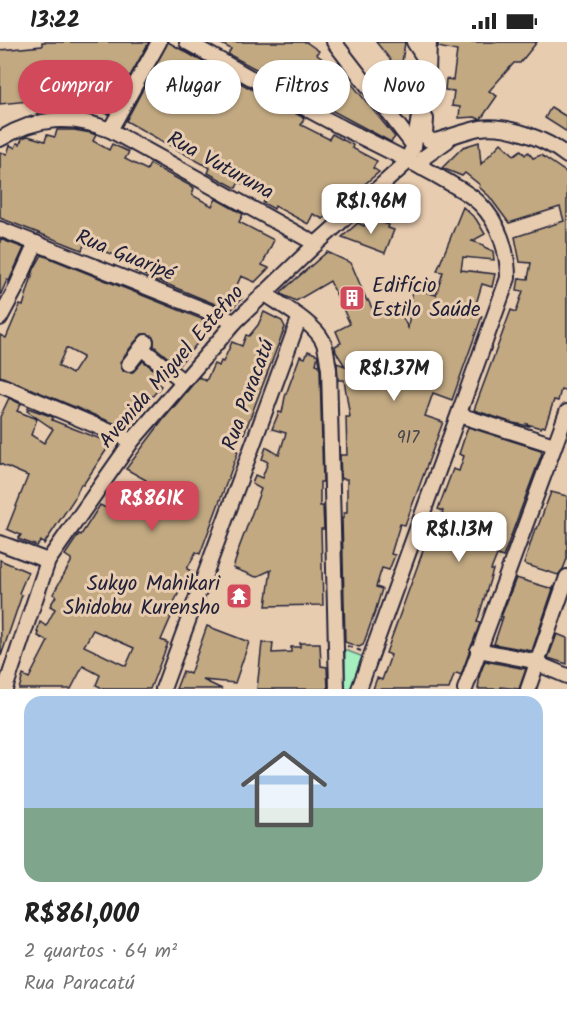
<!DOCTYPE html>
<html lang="pt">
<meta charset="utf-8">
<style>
body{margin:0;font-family:Kalam,sans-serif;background:#f6f6f6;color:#222;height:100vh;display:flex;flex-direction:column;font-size:22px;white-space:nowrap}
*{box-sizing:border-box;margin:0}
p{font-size:20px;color:#767676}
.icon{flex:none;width:33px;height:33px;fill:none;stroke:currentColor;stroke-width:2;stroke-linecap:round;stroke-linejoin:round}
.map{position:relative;height:647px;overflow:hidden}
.details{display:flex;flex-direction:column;background:#fff;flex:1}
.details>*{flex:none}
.banner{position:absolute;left:18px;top:18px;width:531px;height:54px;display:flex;gap:12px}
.price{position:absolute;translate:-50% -51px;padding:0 14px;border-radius:12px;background:#fff;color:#222;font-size:20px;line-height:39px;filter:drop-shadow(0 2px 3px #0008)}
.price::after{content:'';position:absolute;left:50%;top:36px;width:18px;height:14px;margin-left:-9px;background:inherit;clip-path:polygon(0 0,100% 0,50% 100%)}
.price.selected{background:#d1495b;color:#fff}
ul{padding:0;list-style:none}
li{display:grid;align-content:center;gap:12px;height:318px;padding:0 24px}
li span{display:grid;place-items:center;height:186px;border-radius:18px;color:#555}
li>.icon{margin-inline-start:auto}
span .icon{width:108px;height:108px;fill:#fffc;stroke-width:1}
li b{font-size:26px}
.pill{padding:0 21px;border-radius:27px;background:#fff;box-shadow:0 2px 4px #0004;font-size:21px;line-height:54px}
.pill.selected{background:#d1495b;color:#fff}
.status{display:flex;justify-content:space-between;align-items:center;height:42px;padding:0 30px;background:#fff;direction:ltr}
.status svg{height:16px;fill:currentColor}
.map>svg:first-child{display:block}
</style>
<div class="status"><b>13:22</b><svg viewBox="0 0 49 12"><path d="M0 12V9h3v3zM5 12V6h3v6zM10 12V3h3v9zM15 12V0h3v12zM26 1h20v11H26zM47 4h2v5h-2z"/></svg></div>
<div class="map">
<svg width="567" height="647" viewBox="0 0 567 647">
<rect width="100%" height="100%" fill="#e8ccaf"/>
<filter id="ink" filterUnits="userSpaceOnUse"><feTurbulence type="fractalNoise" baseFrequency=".0167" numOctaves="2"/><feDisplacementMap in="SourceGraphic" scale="12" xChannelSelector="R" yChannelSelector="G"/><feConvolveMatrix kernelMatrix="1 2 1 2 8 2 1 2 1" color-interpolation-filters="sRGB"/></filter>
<g filter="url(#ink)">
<path fill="#a5efbe" stroke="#64887c" stroke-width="1.5" d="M 345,608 L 366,616 L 353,647 L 345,647 Z"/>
<g fill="#c2a982" stroke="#22223b" stroke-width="1.5" fill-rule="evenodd">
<path d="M 42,0 L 149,0 L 130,34 L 125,33 L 118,54 L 108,72 L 86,65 L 90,54 L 53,57 L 54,69 L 47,70 L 38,70 L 38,58 L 0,62 L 0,8 L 42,4 Z"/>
<path d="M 168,0 L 212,25 L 227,36 L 228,34 L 262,53 L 260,58 L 281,70 L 284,65 L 304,76 L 301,83 L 329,97 L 332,92 L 353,103 L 352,106 L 377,119 L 373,126 L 379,130 L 323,177 L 313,172 L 308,182 L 275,164 L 274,167 L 263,161 L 267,154 L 252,146 L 239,140 L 236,146 L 208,131 L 210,126 L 126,79 Z"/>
<path d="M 218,0 L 306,0 L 319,9 L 316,12 L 337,28 L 339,26 L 395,95 L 391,100 L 316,60 L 325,47 L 312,37 L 305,46 L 272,28 L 269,34 L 228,12 L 231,7 Z"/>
<path d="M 376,0 L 405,0 L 402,20 L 398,23 L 393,21 Z"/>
<path d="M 438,0 L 537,0 L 520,21 L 514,21 L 489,49 L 497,54 L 481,77 L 479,77 L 475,75 L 459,76 L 460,65 L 452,64 L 454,49 L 445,48 L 446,37 L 453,38 L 457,9 L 438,5 Z"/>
<path d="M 551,65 L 567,75 L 567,90 L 545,76 Z"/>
<path d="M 57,88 L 74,88 L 91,91 L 96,93 L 93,99 L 109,108 L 112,102 L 129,110 L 125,117 L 147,128 L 150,122 L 189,143 L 194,146 L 192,153 L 212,164 L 216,157 L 243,172 L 239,180 L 274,198 L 262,223 L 269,226 L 255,240 L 241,234 L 233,252 L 242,256 L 232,267 L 227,267 L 135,229 L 138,222 L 124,216 L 84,203 L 82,208 L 0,176 L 0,110 L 7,112 L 10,103 L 15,106 L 17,101 L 20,102 L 22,96 L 28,94 L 45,99 L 47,93 L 55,95 Z"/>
<path d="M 479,100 L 481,122 L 501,101 L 514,113 L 521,108 L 525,113 L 528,110 L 533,116 L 541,113 L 567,131 L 567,349 L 561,347 L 558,359 L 554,358 L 545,385 L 542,384 L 541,386 L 527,382 L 529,384 L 513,381 L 474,368 L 511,268 L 516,270 L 523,249 L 517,248 L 519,236 L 528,237 L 531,221 L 520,220 L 515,195 L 564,179 L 560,165 L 509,181 L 489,154 L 479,145 L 480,143 L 465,131 L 462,134 L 442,126 L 463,105 Z"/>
<path d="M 463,165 L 476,177 L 485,192 L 472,199 L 484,203 L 484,205 L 493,209 L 494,218 L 463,215 L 461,228 L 495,232 L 492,245 L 482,242 L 473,272 L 482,274 L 452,358 L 433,351 L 425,374 L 443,380 L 405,483 L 400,482 L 391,512 L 395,513 L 389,528 L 382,526 L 376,545 L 382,547 L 375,570 L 363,603 L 359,605 L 345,600 L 342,476 L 344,476 L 344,471 L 347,471 L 347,437 L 341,437 L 340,413 L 347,413 L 346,375 L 350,375 L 344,338 L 338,338 L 337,321 L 345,324 L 336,310 L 335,304 L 341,301 L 336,289 L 350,282 L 330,239 L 296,259 L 283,253 L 281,250 L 327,210 L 351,221 L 367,259 L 368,258 L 374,270 L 395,263 L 397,264 L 408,286 L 413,246 L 436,253 L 443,230 L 437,229 Z"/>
<path d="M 371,177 L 389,183 L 388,186 L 394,188 L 385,211 L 342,195 L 358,181 L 364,184 L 365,181 L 369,182 Z"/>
<path d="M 0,197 L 24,206 L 9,239 L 7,238 L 0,254 Z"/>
<path d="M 42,213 L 209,280 L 198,294 L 201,297 L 178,324 L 154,304 L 154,297 L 151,293 L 142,292 L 134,301 L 120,320 L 123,329 L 133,330 L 143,319 L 162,334 L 157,341 L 161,344 L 129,383 L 123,385 L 0,334 L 0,293 L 6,296 L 20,263 L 23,264 L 34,227 ZM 66,306 L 83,315 L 72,332 L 58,324 Z"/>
<path d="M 264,270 L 282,279 L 285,285 L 244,392 L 239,389 L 232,404 L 238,410 L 200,512 L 196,510 L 187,527 L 193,530 L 190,539 L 186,537 L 173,562 L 169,574 L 171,575 L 161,598 L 168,601 L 150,647 L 104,647 L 96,643 L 100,633 L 83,624 L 71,647 L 19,647 L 23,633 L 29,636 L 48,599 L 38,594 L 39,591 L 37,590 L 40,580 L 46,584 L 55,567 L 50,564 L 56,554 L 53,552 L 71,520 L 71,517 L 65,513 L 79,492 L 81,493 L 100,463 L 106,466 L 112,455 L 115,457 L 118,450 L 126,455 L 130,449 L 138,453 L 146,438 L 126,427 L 163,378 L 199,335 L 206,339 L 214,322 L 219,324 L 221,319 L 223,320 L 232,300 L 242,304 L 246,293 L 249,294 L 258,283 ZM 93,588 L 134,606 L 126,624 L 84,604 Z"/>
<path d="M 308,309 L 318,313 L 316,322 L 319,323 L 320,328 L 323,440 L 320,440 L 320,464 L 323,464 L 324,487 L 321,487 L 323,563 L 266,564 L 271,528 L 256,535 L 233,526 L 237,514 L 236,514 L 261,447 L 252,442 L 255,433 L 262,436 L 268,420 L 262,417 L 266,405 L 279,413 L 286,391 L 272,387 L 279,370 L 282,371 L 285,355 L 300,314 L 305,316 Z"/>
<path d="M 9,356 L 21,362 L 17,369 L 37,377 L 31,393 L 44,401 L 53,387 L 27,369 L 28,366 L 53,375 L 52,378 L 72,386 L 111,401 L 83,443 L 81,442 L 74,457 L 44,502 L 41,499 L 37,504 L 18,497 L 21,493 L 7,487 L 28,434 L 0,422 L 0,375 Z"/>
<path d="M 468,385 L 541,408 L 542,411 L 503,515 L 497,513 L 491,528 L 493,528 L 477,580 L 480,581 L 461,633 L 457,631 L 454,633 L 449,647 L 373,647 L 377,636 L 382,638 L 391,613 L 386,611 L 428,495 L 434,497 L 443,469 L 438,467 L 453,427 L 459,429 L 464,414 L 459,412 Z"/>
<path d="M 551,450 L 567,454 L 567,517 L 563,527 L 558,533 L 524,522 L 535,487 L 537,487 Z"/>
<path d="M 0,518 L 28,530 L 19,551 L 22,553 L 1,614 Z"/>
<path d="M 516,536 L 553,547 L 554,544 L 532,609 L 494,602 L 503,575 L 501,575 Z"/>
<path d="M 207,584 L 249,600 L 235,641 L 203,638 L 222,647 L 176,647 L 183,629 L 190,632 Z"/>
<path d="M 557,592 L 567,596 L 567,622 L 548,616 Z"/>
<path d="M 262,601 L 273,601 L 272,611 L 291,610 L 291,605 L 300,605 L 300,601 L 320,601 L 321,624 L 327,625 L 328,647 L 257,647 Z"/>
<path d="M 485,619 L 526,627 L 519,647 L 501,645 L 501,647 L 478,647 L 480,632 Z"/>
</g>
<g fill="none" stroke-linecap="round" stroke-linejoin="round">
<g stroke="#22223b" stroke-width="18">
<g id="minor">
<path d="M 187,0 C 240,29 293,61 347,88 C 379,104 410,119 441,136 C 454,144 468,150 479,161 C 499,180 508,209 508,236 L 359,647"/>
<path d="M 334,0 L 414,104"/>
<path d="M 414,0 L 428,22"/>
<path d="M 428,31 L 429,0"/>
<path d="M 426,77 L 425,92 L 429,98 L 435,99 C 450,95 465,89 480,86 C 508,82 546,97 567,114"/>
<path d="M 110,88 L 159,0"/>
<path d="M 0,97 C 36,75 71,72 110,88 L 316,202"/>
<path d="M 422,126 L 423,116 L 447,99"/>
<path d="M 0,187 L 235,280"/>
<path d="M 264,251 C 281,263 314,281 323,299 C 327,307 327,318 329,327 L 337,647"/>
<path d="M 0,276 L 15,248 L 36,201"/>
<path d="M 141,306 L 183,339"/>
<path d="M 129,322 L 146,300"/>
<path d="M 0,343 L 132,399"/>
<path d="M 459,373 L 554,403"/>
<path d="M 0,501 L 48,519"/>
<path d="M 478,608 L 529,618 L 567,634"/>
<path d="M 5,647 L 48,519 L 132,399 L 235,280 L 316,202 L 404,123 L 414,104 L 428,22"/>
<path d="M 163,647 L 299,277"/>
<path d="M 465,647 L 567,370"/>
<path d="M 528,647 L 567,535"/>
</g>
</g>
<path stroke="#22223b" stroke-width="2" stroke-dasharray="6 4.5" stroke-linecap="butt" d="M 347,604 L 361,609"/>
<use href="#minor" stroke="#e8ccaf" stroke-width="14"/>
</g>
</g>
<defs>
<g id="building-square" transform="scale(1.35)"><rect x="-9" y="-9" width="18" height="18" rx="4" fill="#d1495b" stroke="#e8ccaf"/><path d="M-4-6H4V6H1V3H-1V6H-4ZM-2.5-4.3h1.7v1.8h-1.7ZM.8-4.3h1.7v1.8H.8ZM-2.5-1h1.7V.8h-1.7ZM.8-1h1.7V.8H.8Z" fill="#fff"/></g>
<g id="temple-square" transform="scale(1.35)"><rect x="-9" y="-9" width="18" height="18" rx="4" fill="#d1495b" stroke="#e8ccaf"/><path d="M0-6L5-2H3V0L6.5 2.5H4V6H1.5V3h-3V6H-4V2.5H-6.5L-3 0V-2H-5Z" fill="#fff"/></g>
</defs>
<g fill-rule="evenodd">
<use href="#building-square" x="352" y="256"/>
<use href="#temple-square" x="239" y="554"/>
</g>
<g text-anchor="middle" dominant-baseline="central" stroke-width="6" stroke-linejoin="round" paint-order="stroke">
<g font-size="18" fill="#4a444d">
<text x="408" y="396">917</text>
</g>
<g font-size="21" fill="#22223b" stroke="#e8ccaf">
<text transform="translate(220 124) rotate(29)">Rua Vuturuna</text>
<text transform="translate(125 214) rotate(22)">Rua Guaripé</text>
<text transform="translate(172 325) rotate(-49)">Avenida Miguel Estefno</text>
<text transform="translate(249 353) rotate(-70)">Rua Paracatú</text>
</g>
<g font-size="21" fill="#22223b" stroke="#e8ccaf" text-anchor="start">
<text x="372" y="244">Edifício<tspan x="372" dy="24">Estilo Saúde</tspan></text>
<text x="220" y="542" text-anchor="end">Sukyo Mahikari<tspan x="220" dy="24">Shidobu Kurensho</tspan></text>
</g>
</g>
</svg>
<b class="price" style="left:371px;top:193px">R$1.96M</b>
<b class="price" style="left:394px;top:360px">R$1.37M</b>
<b class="price selected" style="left:152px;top:490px">R$861K</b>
<b class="price" style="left:459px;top:521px">R$1.13M</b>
<div class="banner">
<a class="pill selected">Comprar</a>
<a class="pill">Alugar</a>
<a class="pill">Filtros</a>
<a class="pill">Novo</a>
</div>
</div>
<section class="details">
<ul>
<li><span style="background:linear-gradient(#a9c7e8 60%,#7fa58c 0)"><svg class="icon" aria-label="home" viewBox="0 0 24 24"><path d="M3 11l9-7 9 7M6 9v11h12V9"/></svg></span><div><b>R$861,000</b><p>2 quartos · 64 m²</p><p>Rua Paracatú</p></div></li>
</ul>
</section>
